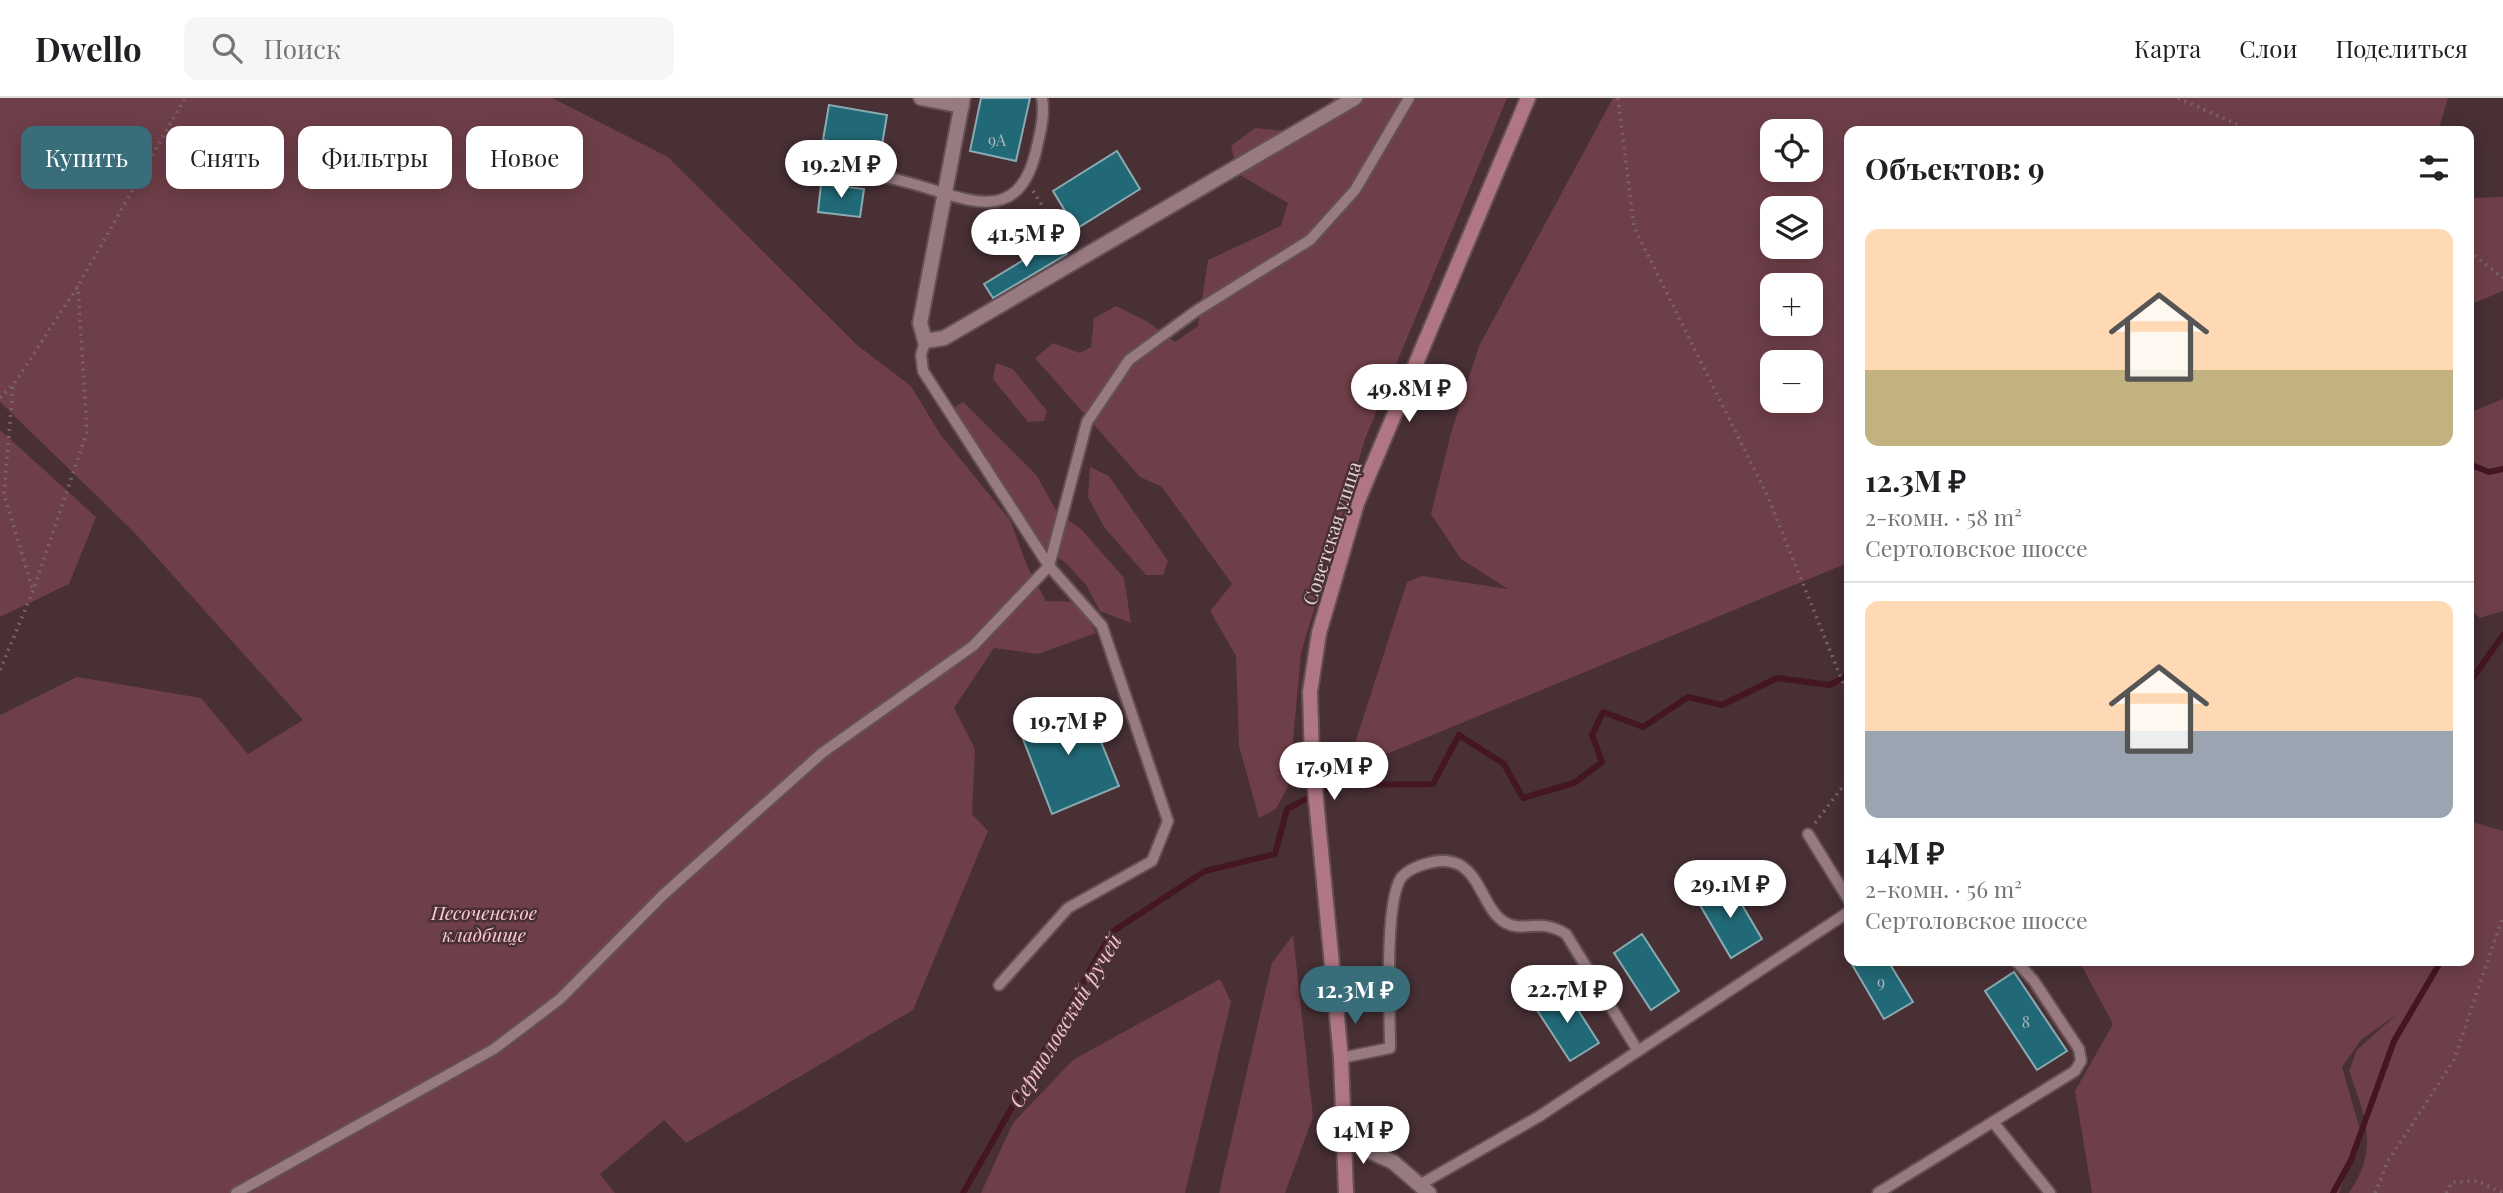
<!DOCTYPE html>
<html lang="ru">
<meta charset="utf-8">
<style>
body{margin:0;font-family:"Playfair Display",serif;background:#f6f6f6;color:#202124;height:100vh;display:flex;flex-direction:column;font-size:26px;white-space:nowrap}
*{box-sizing:border-box;margin:0}
p{font-size:23px;color:#757577}
.icon{flex:none;width:38px;height:38px;fill:none;stroke:currentColor;stroke-width:2;stroke-linecap:round;stroke-linejoin:round}
.map{position:relative;flex:1;overflow:hidden}
.side{position:absolute;left:1844px;top:28px;width:630px;height:840px;display:flex;flex-direction:column;background:#fff;border-radius:14px;box-shadow:0 4px 18px #0003}
.side>*{flex:none}
.guide{position:absolute;left:21px;top:28px;width:665px;height:63px;display:flex;gap:14px}
.buttons{position:absolute;left:1760px;top:21px;display:grid;gap:14px}
.buttons a{display:grid;place-items:center;width:63px;height:63px;border-radius:14px;background:#fff;box-shadow:0 4px 18px #0003;font-size:35px}
.price{position:absolute;translate:-50% -60px;padding:0 16px;border-radius:24px;background:#fff;color:#222;font-size:23px;line-height:46px;filter:drop-shadow(0 2px 4px #0008)}
.price::after{content:'';position:absolute;left:50%;top:42px;width:21px;height:16px;margin-left:-10px;background:inherit;clip-path:polygon(0 0,100% 0,50% 100%)}
.price.on{background:#396d79;color:#fff}
ul{padding:0;list-style:none}
li{display:grid;align-content:center;gap:14px;height:371px;padding:0 21px}
li+li{border-top:2px solid #e0e0e0}
li span{display:grid;place-items:center;height:217px;border-radius:14px;color:#555}
li>.icon{margin-inline-start:auto}
span .icon{width:126px;height:126px;fill:#fffc;stroke-width:1}
li b{font-size:30px}
h2{display:flex;justify-content:space-between;align-items:center;height:84px;padding:0 21px;font-size:30px}
.tag{padding:0 24px;border-radius:14px;background:#fff;box-shadow:0 4px 18px #0003;font-size:24px;line-height:63px}
.tag.on{background:#396d79;color:#fff}
header{display:flex;align-items:center;gap:42px;box-sizing:border-box;height:98px;padding:0 35px;background:#fff;border-bottom:2px solid #e0e0e0}
header strong{font-size:33px}
nav{display:flex;gap:38px;margin-inline-start:auto;font-size:24px}
.search{width:490px;height:63px;background:#f6f6f6;display:flex;align-items:center;gap:18px;box-sizing:border-box;padding:0 24px;border-radius:14px;color:#757577;font-size:26px}
.map>svg:first-child{display:block}
</style>
<header>
<strong>Dwello</strong>
<div class="search"><svg class="icon" aria-label="search" viewBox="0 0 24 24"><circle cx="10" cy="10" r="6"/><path d="M15 15l6 6"/></svg>Поиск</div>
<nav><a>Карта</a><a>Слои</a><a>Поделиться</a></nav>
</header>
<div class="map">
<svg width="2503" height="1095" viewBox="0 0 2503 1095">
<rect width="100%" height="100%" fill="#483035"/>
<g fill="#6f3f49" fill-rule="evenodd">
<path d="M 0,0 L 552,0 L 668,59 L 857,247 L 911,288 L 940,336 L 1010,422 L 1028,470 L 1046,503 L 1080,504 L 1096,535 L 1038,556 L 994,550 L 954,610 L 975,651 L 972,716 L 988,733 L 913,912 L 686,1045 L 664,1022 L 600,1076 L 615,1095 L 0,1095 L 0,617 L 77,579 L 201,600 L 248,656 L 303,622 L 133,433 L 0,304 Z"/>
<path d="M 1332,0 L 1507,0 L 1365,341 L 1301,555 L 1289,686 L 1276,711 L 1259,720 L 1239,648 L 1236,558 L 1210,513 L 1232,486 L 1162,389 L 1140,379 L 1035,260 L 1053,245 L 1080,255 L 1091,249 L 1094,220 L 1116,208 L 1148,224 L 1175,244 L 1198,228 L 1208,162 L 1281,128 L 1288,105 L 1238,76 L 1231,48 L 1255,30 L 1307,35 L 1333,21 Z"/>
<path d="M 1613,0 L 2448,0 L 2438,33 L 1850,33 L 1850,464 L 1346,673 L 1407,484 L 1422,478 L 1508,491 L 1461,461 L 1431,416 L 1451,335 L 1479,248 ZM 1773,33 L 1811,33 L 1811,72 L 1773,72 ZM 1773,110 L 1811,110 L 1811,149 L 1773,149 ZM 1773,187 L 1811,187 L 1811,226 L 1773,226 ZM 1773,264 L 1811,264 L 1811,303 L 1773,303 Z"/>
<path d="M 2503,99 L 2503,193 L 2469,207 L 2469,100 Z"/>
<path d="M 996,265 L 1013,271 L 1047,313 L 1044,323 L 1028,324 L 993,281 Z"/>
<path d="M 2503,301 L 2503,513 L 2480,520 L 2469,510 L 2469,315 Z"/>
<path d="M 963,304 L 1037,378 L 1057,414 L 1082,432 L 1124,480 L 1131,525 L 1100,513 L 1086,487 L 1066,465 L 1034,444 L 953,310 Z"/>
<path d="M 0,332 L 96,419 L 69,486 L 0,519 Z"/>
<path d="M 1090,369 L 1109,378 L 1168,463 L 1163,477 L 1146,477 L 1104,429 L 1088,399 Z"/>
<path d="M 2469,723 L 2503,733 L 2503,1095 L 2349,1095 C 2380,1050 2365,1018 2349,973 L 2357,952 L 2397,916 L 2361,942 L 2342,969 L 2361,1035 L 2339,1095 L 2092,1095 L 2075,993 L 2113,926 L 2079,863 L 2469,863 Z"/>
<path d="M 1293,837 L 1313,1019 L 1285,1095 L 1219,1095 L 1272,865 Z"/>
<path d="M 1220,881 L 1231,904 L 1185,1095 L 981,1095 L 1013,1025 L 1073,962 Z"/>
</g>
<g fill="none" stroke-linecap="round" stroke-linejoin="round">
<g stroke="#441622" stroke-width="6">
<path d="M 2469,366 L 2489,374 L 2503,371"/>
<path d="M 2469,585 L 2503,537"/>
<path d="M 963,1095 L 1112,834 L 1205,773 L 1275,756 L 1287,711 L 1321,693 L 1343,687 L 1433,686 L 1459,637 L 1504,666 L 1523,700 L 1574,685 L 1602,664 L 1592,637 L 1603,614 L 1643,629 L 1688,599 L 1722,607 L 1777,580 L 1830,587 L 1850,576"/>
<path d="M 2333,1095 L 2351,1062 L 2394,943 L 2441,863"/>
</g>
</g>
<g fill="#226977" stroke="#8aaab2" stroke-width="2">
<path d="M 981,0 L 1030,0 L 1016,63 L 970,53 Z"/>
<path d="M 829,7 L 887,17 L 881,53 L 823,42 Z"/>
<path d="M 1117,53 L 1140,91 L 1076,131 L 1053,93 Z"/>
<path d="M 821,86 L 864,91 L 860,119 L 818,114 Z"/>
<path d="M 1058,141 L 1067,156 L 993,200 L 984,186 Z"/>
<path d="M 1084,602 L 1119,688 L 1052,716 L 1018,628 Z"/>
<path d="M 1728,783 L 1762,841 L 1731,860 L 1697,802 Z"/>
<path d="M 1642,836 L 1679,893 L 1651,912 L 1614,855 Z"/>
<path d="M 1850,863 L 1888,863 L 1913,904 L 1884,921 Z"/>
<path d="M 2014,874 L 2067,953 L 2037,972 L 1985,893 Z"/>
<path d="M 1564,890 L 1599,945 L 1570,963 L 1535,909 Z"/>
</g>
<g fill="none" stroke-linecap="round" stroke-linejoin="round">
<g stroke="#645054" stroke-width="14">
<g id="lane">
<path d="M 817,67 C 846,72 874,76 902,83 C 958,96 1017,135 1036,53 C 1040,35 1045,18 1042,0"/>
<path d="M 925,243 L 921,257 L 923,273 L 1049,468 L 1102,528 L 1168,723 L 1152,763 L 1068,810 L 999,887"/>
<path d="M 1808,736 L 1850,804"/>
<path d="M 1341,960 L 1390,950 C 1390,915 1384,806 1401,780 C 1407,772 1420,767 1429,765 C 1439,762 1450,762 1460,767 C 1482,780 1485,814 1506,825 C 1525,835 1538,819 1566,836 L 1638,953"/>
<path d="M 1993,1024 L 2050,1095"/>
<path d="M 1421,1086 L 1538,1019 L 1850,813"/>
<path d="M 236,1095 L 494,951 L 560,901 L 663,797 L 822,655 L 973,548 L 1049,468 L 1087,324 L 1129,262 L 1196,213 L 1310,142 L 1355,92 L 1409,0"/>
<path d="M 1878,1095 L 2075,973 L 2081,963 L 2079,951 L 2034,883 L 2016,863"/>
</g>
</g>
<g stroke="#645054" stroke-width="18">
<g id="street">
<path d="M 921,0 L 962,8"/>
<path d="M 963,0 L 920,225 L 925,243 L 944,240 L 1355,0"/>
<path d="M 1345,1042 L 1393,1064 L 1429,1095"/>
</g>
</g>
<g stroke="#645054" stroke-width="18">
<path id="secondary" d="M 1346,1095 L 1341,960 L 1312,660 L 1310,594 L 1319,535 L 1357,405 L 1528,0"/>
</g>
<g stroke="#786367" stroke-width="3.5" stroke-dasharray="2 5" stroke-linecap="butt">
<path d="M 1618,0 L 1634,129 L 1767,397 L 1850,602"/>
<path d="M 2178,0 L 2252,33"/>
<path d="M 849,59 L 852,48"/>
<path d="M 1033,93 L 1068,149"/>
<path d="M 2469,153 L 2503,180"/>
<path d="M 13,289 L 4,396 L 33,493"/>
<path d="M 0,300 L 14,286 L 78,188 L 185,0"/>
<path d="M 0,572 L 33,493 L 87,334 L 78,188"/>
<path d="M 1815,725 L 1850,679"/>
<path d="M 2375,1095 L 2388,1063 L 2454,962 L 2503,818"/>
<path d="M 2446,1095 L 2452,1084 L 2478,1083 L 2502,1095"/>
</g>
<use href="#lane" stroke="#987b80" stroke-width="10"/>
<use href="#street" stroke="#987b80" stroke-width="14"/>
<use href="#secondary" stroke="#b17683" stroke-width="14"/>
</g>
<g text-anchor="middle" dominant-baseline="central" stroke-width="5" stroke-linejoin="round" paint-order="stroke">
<g font-size="16" fill="#b2b8be">
<text x="997" y="41">9А</text>
<text x="1881" y="883">9</text>
<text x="2026" y="923">8</text>
</g>
<g font-size="19" fill="#e2d2d5" stroke="#483035">
<text transform="translate(1331 435) rotate(-72)">Советская улица</text>
</g>
<g font-size="19" font-style="italic" fill="#fdc9d2" stroke="#483035">
<text x="484" y="814">Песоченское<tspan x="484" dy="22">кладбище</tspan></text>
</g>
<g font-size="21" font-style="italic" fill="#f5c0ca" stroke="#483035">
<text transform="translate(1064 922) rotate(-59)">Сертоловский ручей</text>
</g>
</g>
</svg>
<div class="buttons">
<a><svg class="icon" aria-label="locate" viewBox="0 0 24 24"><circle cx="12" cy="12" r="6"/><path d="M12 2v4M12 18v4M2 12h4M18 12h4"/></svg></a>
<a><svg class="icon" aria-label="layers" viewBox="0 0 24 24"><path d="M12 4l9 5-9 5-9-5zM3 14l9 5 9-5"/></svg></a>
<a>+</a>
<a>−</a>
</div>
<b class="price" style="left:841px;top:102px">19.2M ₽</b>
<b class="price" style="left:1026px;top:171px">41.5M ₽</b>
<b class="price" style="left:1409px;top:326px">49.8M ₽</b>
<b class="price" style="left:1068px;top:659px">19.7M ₽</b>
<b class="price" style="left:1334px;top:704px">17.9M ₽</b>
<b class="price" style="left:1730px;top:822px">29.1M ₽</b>
<b class="price" style="left:1567px;top:927px">22.7M ₽</b>
<b class="price on" style="left:1355px;top:928px">12.3M ₽</b>
<b class="price" style="left:1363px;top:1068px">14M ₽</b>
<div class="guide">
<a class="tag on">Купить</a>
<a class="tag">Снять</a>
<a class="tag">Фильтры</a>
<a class="tag">Новое</a>
</div>
<section class="side">
<h2>Объектов: 9<svg class="icon" aria-label="filters" viewBox="0 0 24 24"><path d="M4 7h16M4 17h16"/><circle cx="9" cy="7" r="2"/><circle cx="15" cy="17" r="2"/></svg></h2>
<ul>
<li><span style="background:linear-gradient(#ffd9b3 65%,#c2b280 0)"><svg class="icon" aria-label="home" viewBox="0 0 24 24"><path d="M3 11l9-7 9 7M6 9v11h12V9"/></svg></span><div><b>12.3M ₽</b><p>2-комн. · 58 m²</p><p>Сертоловское шоссе</p></div></li>
<li><span style="background:linear-gradient(#ffd9b3 60%,#9aa5b1 0)"><svg class="icon" aria-label="home" viewBox="0 0 24 24"><path d="M3 11l9-7 9 7M6 9v11h12V9"/></svg></span><div><b>14M ₽</b><p>2-комн. · 56 m²</p><p>Сертоловское шоссе</p></div></li>
</ul>
</section>
</div>
